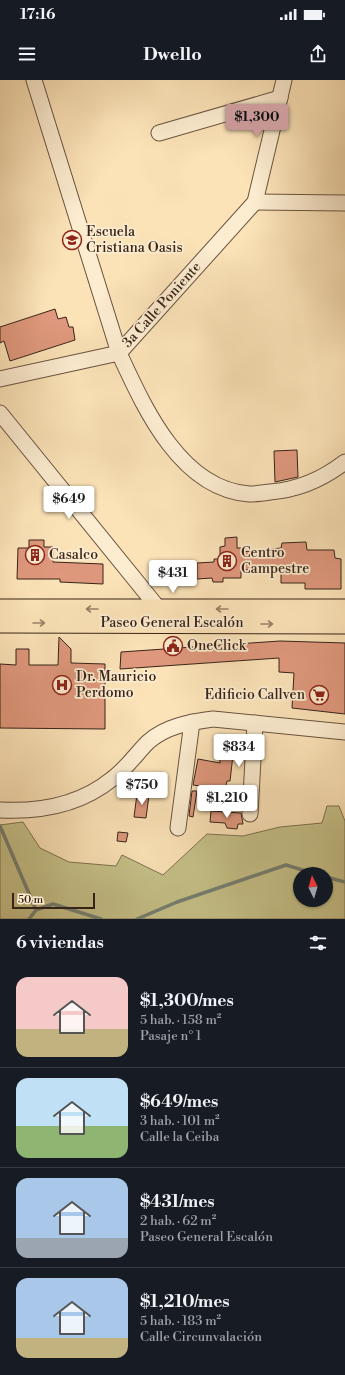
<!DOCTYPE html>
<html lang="es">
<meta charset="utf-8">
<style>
body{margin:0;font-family:"Libre Bodoni",serif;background:#20242c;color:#f1f3f6;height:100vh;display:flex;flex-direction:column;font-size:15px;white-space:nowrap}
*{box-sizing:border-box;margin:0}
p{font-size:13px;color:#9ea1a6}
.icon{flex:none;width:22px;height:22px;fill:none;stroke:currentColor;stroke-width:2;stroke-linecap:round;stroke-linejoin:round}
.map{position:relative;height:839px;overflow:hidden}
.drawer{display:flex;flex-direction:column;background:#171b24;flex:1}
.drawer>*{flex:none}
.needle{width:26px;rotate:355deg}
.controls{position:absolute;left:293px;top:787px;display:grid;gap:8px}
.controls a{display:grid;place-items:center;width:40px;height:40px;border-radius:50%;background:#171b24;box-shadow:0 1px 3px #0004;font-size:20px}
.scale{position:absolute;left:12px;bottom:10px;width:83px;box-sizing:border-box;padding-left:4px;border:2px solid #382319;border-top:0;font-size:11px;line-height:14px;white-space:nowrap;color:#382319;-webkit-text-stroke:3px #fcecd0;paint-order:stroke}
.price{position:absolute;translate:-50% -34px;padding:0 9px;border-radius:4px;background:#fff;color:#222;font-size:13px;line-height:26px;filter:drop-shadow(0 1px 2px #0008)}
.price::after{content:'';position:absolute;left:50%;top:24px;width:12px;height:9px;margin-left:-6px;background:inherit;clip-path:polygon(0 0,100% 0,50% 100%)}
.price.selected{background:#c59692;color:#111}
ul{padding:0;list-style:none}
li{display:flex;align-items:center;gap:12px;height:100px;padding:0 16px}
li+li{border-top:1px solid #363941}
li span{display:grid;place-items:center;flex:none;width:112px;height:80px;border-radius:12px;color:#555}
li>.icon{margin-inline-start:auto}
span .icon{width:48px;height:48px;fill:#fffc;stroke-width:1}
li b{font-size:17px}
h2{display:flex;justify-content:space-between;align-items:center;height:48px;padding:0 16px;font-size:17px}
.status{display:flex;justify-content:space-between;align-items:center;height:28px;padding:0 20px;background:#171b24;direction:ltr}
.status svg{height:11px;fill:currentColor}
header{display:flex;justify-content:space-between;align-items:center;height:52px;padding:0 16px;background:#171b24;font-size:18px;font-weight:700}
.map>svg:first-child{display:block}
</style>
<div class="status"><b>17:16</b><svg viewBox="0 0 49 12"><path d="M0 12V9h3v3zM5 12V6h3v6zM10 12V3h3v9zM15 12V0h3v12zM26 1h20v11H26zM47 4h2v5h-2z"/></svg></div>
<header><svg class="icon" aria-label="menu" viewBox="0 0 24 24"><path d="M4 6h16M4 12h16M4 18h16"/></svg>Dwello<svg class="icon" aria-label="share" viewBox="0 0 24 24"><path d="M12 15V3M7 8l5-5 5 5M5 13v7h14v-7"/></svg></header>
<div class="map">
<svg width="345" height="839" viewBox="0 0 345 839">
<rect width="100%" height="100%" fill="#fbe2b7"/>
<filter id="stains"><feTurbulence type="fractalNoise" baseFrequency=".005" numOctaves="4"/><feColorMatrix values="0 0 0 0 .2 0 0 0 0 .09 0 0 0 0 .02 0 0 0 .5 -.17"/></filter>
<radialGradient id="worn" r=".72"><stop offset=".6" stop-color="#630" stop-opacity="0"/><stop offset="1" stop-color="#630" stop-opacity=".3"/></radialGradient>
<path fill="#c6c189" stroke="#7f7251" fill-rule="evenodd" d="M 327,726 L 339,726 L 345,741 L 345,839 L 0,839 L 0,745 L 23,742 L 40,768 L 69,782 L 116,786 L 122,775 L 163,795 L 207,754 L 243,756 L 280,747 L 322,743 ZM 300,794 L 326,794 L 326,820 L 300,820 Z"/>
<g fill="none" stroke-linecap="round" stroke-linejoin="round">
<g stroke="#768072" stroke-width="3.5">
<path d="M 0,746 L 36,830"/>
<path d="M 326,797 L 345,802"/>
<path d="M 29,839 L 36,830 L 53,824 L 101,839"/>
<path d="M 137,839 L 177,822 L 286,785 L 316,794"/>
</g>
</g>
<g fill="#df987d" stroke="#382319">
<path d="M 55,229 L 58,239 L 66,237 L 69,247 L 73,247 L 75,260 L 10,281 L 4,261 L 0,263 L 0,247 Z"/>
<path d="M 297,370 L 298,397 L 275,402 L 274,371 Z"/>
<path d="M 237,457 L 237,468 L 241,468 L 241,472 L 281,468 L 282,463 L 306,462 L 307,470 L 334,470 L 335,478 L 341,479 L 341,509 L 305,509 L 305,503 L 281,503 L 281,489 L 241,490 L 241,498 L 223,498 L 223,502 L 213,502 L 212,498 L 197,499 L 197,483 L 214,482 L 214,479 L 220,479 L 220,467 L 225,466 L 225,458 Z"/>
<path d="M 29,460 L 44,460 L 44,467 L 53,467 L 53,482 L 103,484 L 103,504 L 60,502 L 60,499 L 17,499 L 18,468 L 29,468 Z"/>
<path d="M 59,557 L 71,569 L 71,583 L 105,584 L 105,649 L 0,648 L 0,584 L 16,585 L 16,569 L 29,569 L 29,585 L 58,585 Z"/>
<path d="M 280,561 L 345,563 L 345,634 L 292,628 L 294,593 L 279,592 L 279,578 L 120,589 L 121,572 Z"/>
<path d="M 219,657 L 229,657 L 228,675 L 233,675 L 230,701 L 227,701 L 224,714 L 215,712 L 216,708 L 193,705 L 198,679 L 220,683 Z"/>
<path d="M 192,711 L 197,711 L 193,737 L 189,736 Z"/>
<path d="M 137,714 L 149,715 L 146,738 L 134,737 Z"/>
<path d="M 211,731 L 241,733 L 243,744 L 238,744 L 237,749 L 227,748 L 225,743 L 210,742 Z"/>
<path d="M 118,752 L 128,753 L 126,762 L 117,761 Z"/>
</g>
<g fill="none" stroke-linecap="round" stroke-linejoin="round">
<g stroke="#695340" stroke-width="17">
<g id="minor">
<path d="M 34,0 L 119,273 C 144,327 180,409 249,414 C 256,414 263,413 270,412 C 298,410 323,399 345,382"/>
<path d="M 159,53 L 280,18"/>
<path d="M 255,122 L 345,123"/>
<path d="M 0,299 L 119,273 L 255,122 L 284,0"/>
<path d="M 0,333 L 159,529"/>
<path d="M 0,730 C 39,732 80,725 112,699 C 126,689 136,674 148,662 C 166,646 190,642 213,639 L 345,652"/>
<path d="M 250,734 L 255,643"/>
<path d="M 178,748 L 192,642"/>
</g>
</g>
<g stroke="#382319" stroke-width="21">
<g id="major">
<path d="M 0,529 L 345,529"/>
<path d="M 0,543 L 345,544"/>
</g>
</g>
<use href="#minor" stroke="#fcecd0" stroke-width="15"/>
<use href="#major" stroke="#fbe2b7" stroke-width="19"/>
</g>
<defs><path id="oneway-shaft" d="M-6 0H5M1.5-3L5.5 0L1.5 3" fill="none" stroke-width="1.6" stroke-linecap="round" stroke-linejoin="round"/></defs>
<g stroke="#9a8268">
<use href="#oneway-shaft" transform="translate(92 529) rotate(-180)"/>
<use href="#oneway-shaft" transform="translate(222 529) rotate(-180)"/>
<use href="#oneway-shaft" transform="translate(39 543)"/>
<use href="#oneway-shaft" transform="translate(267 544)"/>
</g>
<defs>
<g id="university-ring" transform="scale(1)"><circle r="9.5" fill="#fcecd0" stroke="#8f2418" stroke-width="1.5"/><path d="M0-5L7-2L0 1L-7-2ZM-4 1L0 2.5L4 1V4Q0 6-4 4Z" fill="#8f2418"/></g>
<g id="building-ring" transform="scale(1)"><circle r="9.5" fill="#fcecd0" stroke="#8f2418" stroke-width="1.5"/><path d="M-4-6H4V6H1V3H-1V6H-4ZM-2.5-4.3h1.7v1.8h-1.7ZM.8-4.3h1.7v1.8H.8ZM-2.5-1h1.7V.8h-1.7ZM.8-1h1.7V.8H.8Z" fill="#8f2418"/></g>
<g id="civic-ring" transform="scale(1)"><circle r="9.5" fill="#fcecd0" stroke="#8f2418" stroke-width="1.5"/><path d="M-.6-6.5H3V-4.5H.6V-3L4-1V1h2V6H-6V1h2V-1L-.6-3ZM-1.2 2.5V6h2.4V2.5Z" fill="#8f2418"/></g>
<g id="hospital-ring" transform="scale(1)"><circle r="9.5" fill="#fcecd0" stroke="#8f2418" stroke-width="1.5"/><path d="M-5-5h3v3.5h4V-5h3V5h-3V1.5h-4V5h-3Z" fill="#8f2418"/></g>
<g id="supermarket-ring" transform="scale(1)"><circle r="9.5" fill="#fcecd0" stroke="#8f2418" stroke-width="1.5"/><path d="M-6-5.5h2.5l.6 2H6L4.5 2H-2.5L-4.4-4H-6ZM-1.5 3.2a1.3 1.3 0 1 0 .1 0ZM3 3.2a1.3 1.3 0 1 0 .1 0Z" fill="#8f2418"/></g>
</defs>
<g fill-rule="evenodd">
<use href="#university-ring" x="72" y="160"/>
<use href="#building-ring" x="35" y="475"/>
<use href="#building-ring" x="227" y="481"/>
<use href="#civic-ring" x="173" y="566"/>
<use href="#hospital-ring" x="62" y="605"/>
<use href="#supermarket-ring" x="319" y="615"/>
</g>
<g text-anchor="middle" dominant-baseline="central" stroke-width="3.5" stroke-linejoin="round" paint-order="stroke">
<g font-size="14" fill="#382319" stroke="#fcecd0" text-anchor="start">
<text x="86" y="152">Escuela<tspan x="86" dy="16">Cristiana Oasis</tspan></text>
<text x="241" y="473">Centro<tspan x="241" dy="16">Campestre</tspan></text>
<text x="49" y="475">Casalco</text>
<text x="187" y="566">OneClick</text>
<text x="76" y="597">Dr. Mauricio<tspan x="76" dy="16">Perdomo</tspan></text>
<text x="305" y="615" text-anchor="end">Edificio Callven</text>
</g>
<g font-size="14" fill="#382319" stroke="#fcecd0">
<text transform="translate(162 225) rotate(-48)">3a Calle Poniente</text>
<text x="172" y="543">Paseo General Escalón</text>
</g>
</g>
<rect width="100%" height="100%" filter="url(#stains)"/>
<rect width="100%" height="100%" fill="url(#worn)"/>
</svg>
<div class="controls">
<a><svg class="needle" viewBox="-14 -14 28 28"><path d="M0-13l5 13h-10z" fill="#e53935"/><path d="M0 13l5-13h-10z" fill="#9ea1a6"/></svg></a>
</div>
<div class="scale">50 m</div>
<b class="price selected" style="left:257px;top:58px">$1,300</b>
<b class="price" style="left:69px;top:440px">$649</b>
<b class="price" style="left:173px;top:514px">$431</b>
<b class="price" style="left:239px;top:688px">$834</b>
<b class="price" style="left:142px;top:726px">$750</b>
<b class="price" style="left:227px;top:739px">$1,210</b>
</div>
<section class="drawer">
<h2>6 viviendas<svg class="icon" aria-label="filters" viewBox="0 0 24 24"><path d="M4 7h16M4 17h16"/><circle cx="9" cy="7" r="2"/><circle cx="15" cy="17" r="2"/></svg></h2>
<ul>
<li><span style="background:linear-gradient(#f6c9c9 65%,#c2b280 0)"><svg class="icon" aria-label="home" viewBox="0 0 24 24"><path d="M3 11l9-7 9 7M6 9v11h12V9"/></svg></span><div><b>$1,300/mes</b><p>5 hab. · 158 m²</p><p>Pasaje n° 1</p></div></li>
<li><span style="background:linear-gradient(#bfe0f5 60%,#8fb573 0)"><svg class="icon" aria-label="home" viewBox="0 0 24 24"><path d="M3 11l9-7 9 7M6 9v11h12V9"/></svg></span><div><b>$649/mes</b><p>3 hab. · 101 m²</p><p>Calle la Ceiba</p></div></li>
<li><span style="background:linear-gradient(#a9c7e8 75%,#9aa5b1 0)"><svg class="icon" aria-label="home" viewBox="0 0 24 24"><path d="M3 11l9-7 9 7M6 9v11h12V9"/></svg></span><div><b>$431/mes</b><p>2 hab. · 62 m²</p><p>Paseo General Escalón</p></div></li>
<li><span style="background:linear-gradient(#a9c7e8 75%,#c2b280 0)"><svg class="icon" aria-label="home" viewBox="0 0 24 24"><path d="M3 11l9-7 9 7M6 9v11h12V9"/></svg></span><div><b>$1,210/mes</b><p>5 hab. · 183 m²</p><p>Calle Circunvalación</p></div></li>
</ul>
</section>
